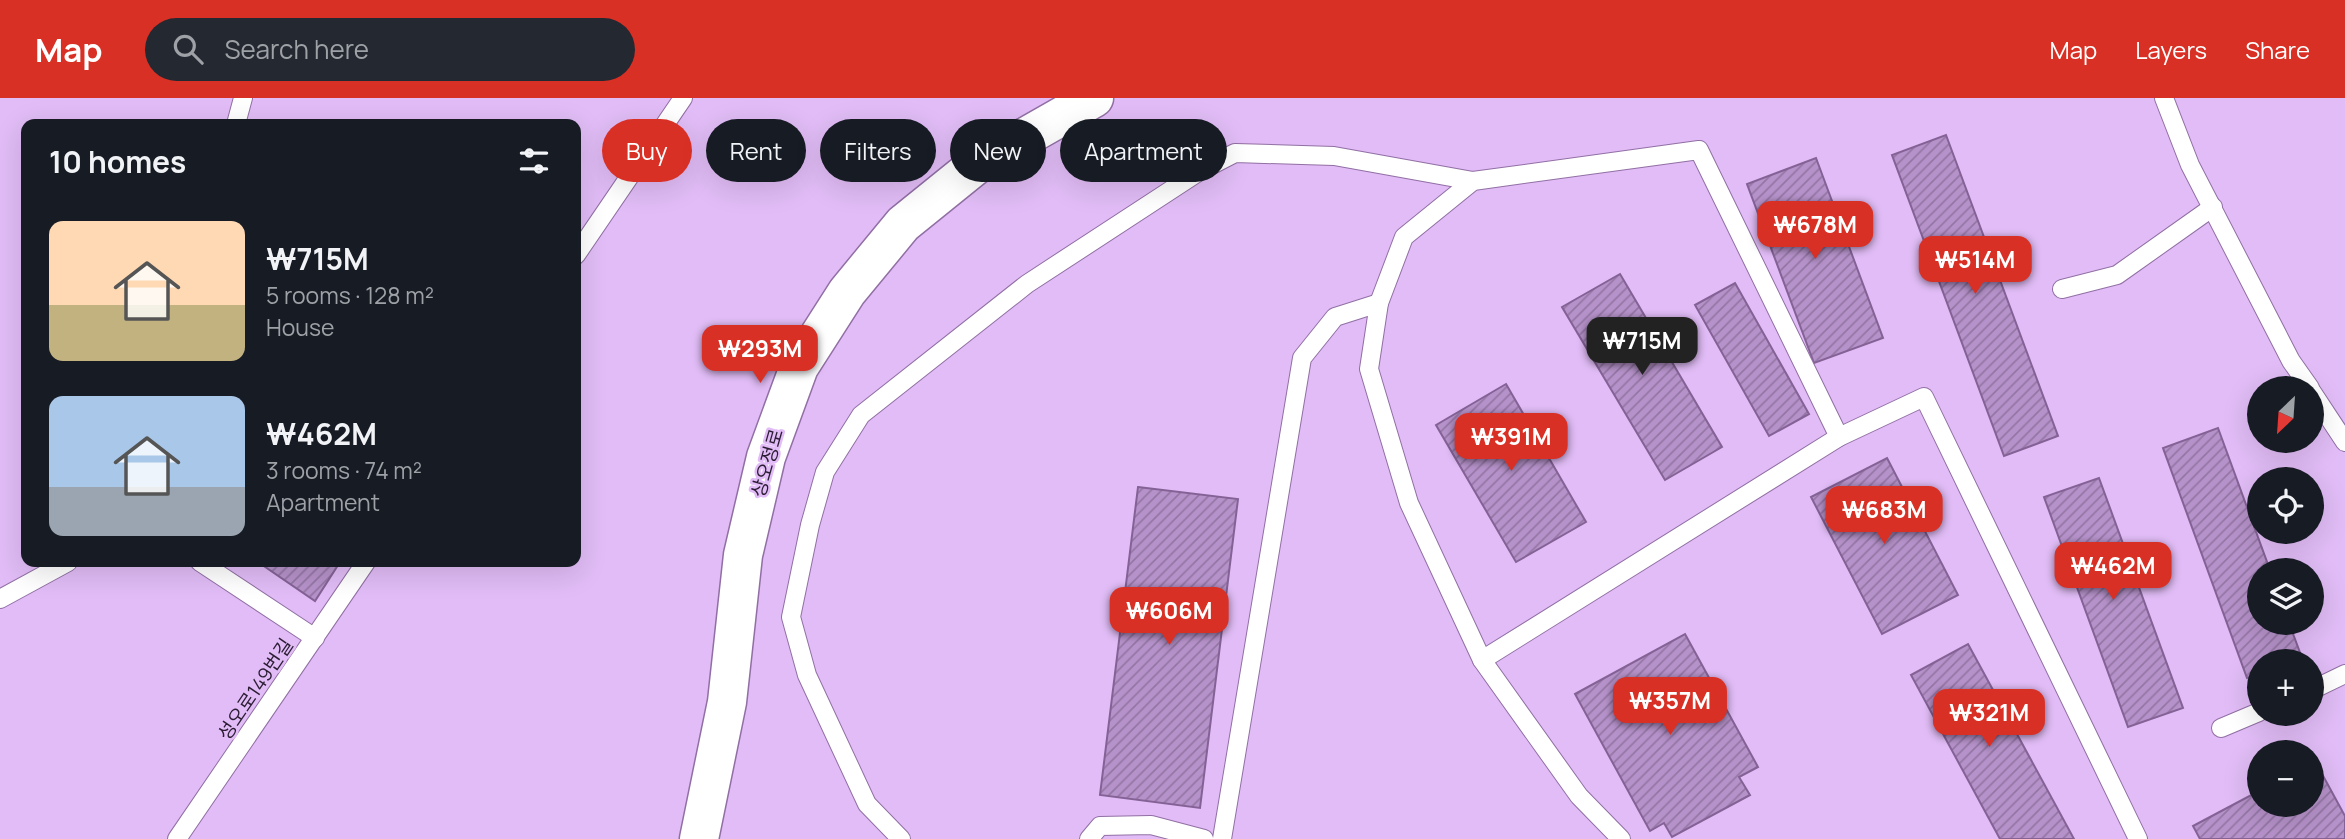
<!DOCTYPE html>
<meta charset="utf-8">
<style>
body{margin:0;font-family:Manrope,"Noto Sans KR",sans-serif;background:#242831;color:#f1f3f6;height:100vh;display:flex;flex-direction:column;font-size:26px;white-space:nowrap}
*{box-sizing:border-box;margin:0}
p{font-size:23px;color:#9ea1a6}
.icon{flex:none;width:38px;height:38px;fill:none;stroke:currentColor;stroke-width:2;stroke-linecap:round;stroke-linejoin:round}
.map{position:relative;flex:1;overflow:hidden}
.details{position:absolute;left:21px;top:21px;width:560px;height:448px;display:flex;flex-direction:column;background:#171b24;border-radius:14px;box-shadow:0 7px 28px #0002}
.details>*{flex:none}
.top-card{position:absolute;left:602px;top:21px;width:665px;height:63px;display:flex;gap:14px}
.needle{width:46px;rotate:205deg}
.fabs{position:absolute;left:2247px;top:278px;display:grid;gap:14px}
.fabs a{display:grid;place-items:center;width:77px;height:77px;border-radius:50%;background:#171b24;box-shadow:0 7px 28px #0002;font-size:35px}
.price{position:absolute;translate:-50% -60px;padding:0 16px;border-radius:14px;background:#d93025;color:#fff;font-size:23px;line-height:46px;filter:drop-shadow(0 2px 4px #0008)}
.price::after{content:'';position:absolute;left:50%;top:42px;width:21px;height:16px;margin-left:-10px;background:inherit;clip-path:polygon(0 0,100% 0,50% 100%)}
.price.current{background:#222;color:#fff}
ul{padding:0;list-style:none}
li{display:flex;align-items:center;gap:21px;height:175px;padding:0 28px}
li span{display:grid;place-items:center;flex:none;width:196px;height:140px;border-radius:14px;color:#555}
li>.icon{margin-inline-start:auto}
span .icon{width:84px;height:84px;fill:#fffc;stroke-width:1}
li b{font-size:30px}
h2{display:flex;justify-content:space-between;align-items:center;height:84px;padding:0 28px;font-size:30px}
.pill{padding:0 24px;border-radius:32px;background:#171b24;box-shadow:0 7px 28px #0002;font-size:24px;line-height:63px}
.pill.current{background:#d93025;color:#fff}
header{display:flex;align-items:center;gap:42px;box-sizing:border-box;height:98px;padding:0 35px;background:#d93025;color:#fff}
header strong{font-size:33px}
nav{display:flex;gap:38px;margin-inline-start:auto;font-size:24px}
.search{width:490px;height:63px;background:#242831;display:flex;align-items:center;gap:18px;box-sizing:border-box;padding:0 24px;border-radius:38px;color:#9ea1a6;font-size:26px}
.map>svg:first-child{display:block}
</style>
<header>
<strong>Map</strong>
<div class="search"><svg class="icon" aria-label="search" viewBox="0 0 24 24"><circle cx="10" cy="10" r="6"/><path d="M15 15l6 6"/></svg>Search here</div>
<nav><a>Map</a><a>Layers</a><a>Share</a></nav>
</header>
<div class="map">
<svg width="2345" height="741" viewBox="0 0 2345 741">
<defs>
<pattern id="building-hatch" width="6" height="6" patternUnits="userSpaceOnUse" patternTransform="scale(1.75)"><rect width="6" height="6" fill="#b692ca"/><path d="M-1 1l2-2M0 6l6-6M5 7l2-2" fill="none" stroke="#9476a5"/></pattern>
</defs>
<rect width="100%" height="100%" fill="#e1bcf6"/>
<g fill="url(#building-hatch)" stroke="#846296" stroke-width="2">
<path d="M 1946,37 L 2058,338 L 2004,358 L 1892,57 Z"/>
<path d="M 1816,60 L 1883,240 L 1814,265 L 1747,86 Z"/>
<path d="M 1620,176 L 1722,349 L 1665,382 L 1562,209 Z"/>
<path d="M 1735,185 L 1809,316 L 1769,338 L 1695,207 Z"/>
<path d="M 1506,286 L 1586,424 L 1516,464 L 1436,327 Z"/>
<path d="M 2218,330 L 2270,472 L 2259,472 L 2259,525 L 2289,525 L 2302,560 L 2293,564 L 2259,564 L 2259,576 L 2247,580 L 2163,350 Z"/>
<path d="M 1887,360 L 1958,497 L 1882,536 L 1811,399 Z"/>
<path d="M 2099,380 L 2183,610 L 2128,629 L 2044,399 Z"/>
<path d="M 1138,389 L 1238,401 L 1200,710 L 1100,697 Z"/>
<path d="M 258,464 L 340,464 L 315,503 Z"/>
<path d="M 1685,536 L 1758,669 L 1739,679 L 1750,697 L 1672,739 L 1664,725 L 1650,733 L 1575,596 Z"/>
<path d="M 1968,546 L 2074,741 L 2000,741 L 1911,577 Z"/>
<path d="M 2315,663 L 2345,718 L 2345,741 L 2200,741 L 2193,728 L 2259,693 L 2259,707 L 2312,707 L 2312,665 Z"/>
</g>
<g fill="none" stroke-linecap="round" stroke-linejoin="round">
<g stroke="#916fa4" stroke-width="20">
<g id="service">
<path d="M 2164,0 L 2190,67 L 2291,263 L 2310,290"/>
<path d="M 236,26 L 243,0"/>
<path d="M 576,157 L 683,0"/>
<path d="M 2062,191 L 2117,177 L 2213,109"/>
<path d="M 2312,294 L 2345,344"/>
<path d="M 200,464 L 315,540"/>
<path d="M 0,501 L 68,464"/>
<path d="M 1482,562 L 1839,339 L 1924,299 L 2138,741"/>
<path d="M 2312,592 L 2345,576"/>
<path d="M 2221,630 L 2259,614"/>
<path d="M 177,741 L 366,464"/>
<path d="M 901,741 L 867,706 L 807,577 L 791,519 L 810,427 L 825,374 L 861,317 L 1027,186 L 1200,73 L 1235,55 L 1334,58 L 1473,83"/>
<path d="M 1089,741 L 1100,728 L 1151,727 L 1204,741"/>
<path d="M 1222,741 L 1302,260 L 1335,219 L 1379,205"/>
<path d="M 1621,741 L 1579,698 L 1482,562 L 1409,405 L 1369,271 L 1379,205 L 1404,139 L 1473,83 L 1699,52 L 1839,339"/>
</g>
</g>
<g stroke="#916fa4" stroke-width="41">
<path id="tertiary" d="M 699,741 L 727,604 L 743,457 L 766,359 L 799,269 L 847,194 L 903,126 L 976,67 L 1094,0"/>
</g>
<use href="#service" stroke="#fff" stroke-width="18"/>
<use href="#tertiary" stroke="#fff" stroke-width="38"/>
</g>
<g text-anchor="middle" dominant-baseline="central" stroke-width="5" stroke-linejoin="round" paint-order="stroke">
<g font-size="19" fill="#2a1c32" stroke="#e1bcf6">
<text transform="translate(767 365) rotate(-74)">상오정로</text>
<text transform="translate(255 591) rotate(-56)">성오로149번길</text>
</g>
</g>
</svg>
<div class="fabs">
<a><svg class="needle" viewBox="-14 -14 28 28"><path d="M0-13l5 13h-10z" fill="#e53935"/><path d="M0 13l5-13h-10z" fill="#9ea1a6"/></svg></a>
<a><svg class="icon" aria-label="locate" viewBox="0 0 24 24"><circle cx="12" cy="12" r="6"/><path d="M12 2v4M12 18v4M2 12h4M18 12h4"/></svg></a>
<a><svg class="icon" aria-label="layers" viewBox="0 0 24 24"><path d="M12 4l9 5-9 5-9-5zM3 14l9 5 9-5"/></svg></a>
<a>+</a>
<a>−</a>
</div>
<b class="price" style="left:1815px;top:163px">₩678M</b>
<b class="price" style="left:1975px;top:198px">₩514M</b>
<b class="price current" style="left:1642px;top:279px">₩715M</b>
<b class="price" style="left:760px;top:287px">₩293M</b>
<b class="price" style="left:1511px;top:375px">₩391M</b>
<b class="price" style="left:1884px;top:448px">₩683M</b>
<b class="price" style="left:2113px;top:504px">₩462M</b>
<b class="price" style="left:1169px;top:549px">₩606M</b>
<b class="price" style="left:1670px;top:639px">₩357M</b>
<b class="price" style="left:1989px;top:651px">₩321M</b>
<div class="top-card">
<a class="pill current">Buy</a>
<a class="pill">Rent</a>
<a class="pill">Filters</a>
<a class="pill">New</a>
<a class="pill">Apartment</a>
</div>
<section class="details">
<h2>10 homes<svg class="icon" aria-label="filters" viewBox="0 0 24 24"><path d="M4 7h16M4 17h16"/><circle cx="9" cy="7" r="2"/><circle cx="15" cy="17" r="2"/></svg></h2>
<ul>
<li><span style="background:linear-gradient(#ffd9b3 60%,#c2b280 0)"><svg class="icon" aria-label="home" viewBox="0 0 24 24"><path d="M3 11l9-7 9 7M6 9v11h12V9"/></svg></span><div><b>₩715M</b><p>5 rooms · 128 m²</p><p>House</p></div></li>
<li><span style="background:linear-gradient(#a9c7e8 65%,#9aa5b1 0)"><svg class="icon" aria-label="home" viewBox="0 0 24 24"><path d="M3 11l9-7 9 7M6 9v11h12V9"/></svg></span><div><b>₩462M</b><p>3 rooms · 74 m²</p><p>Apartment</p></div></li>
</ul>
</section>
</div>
